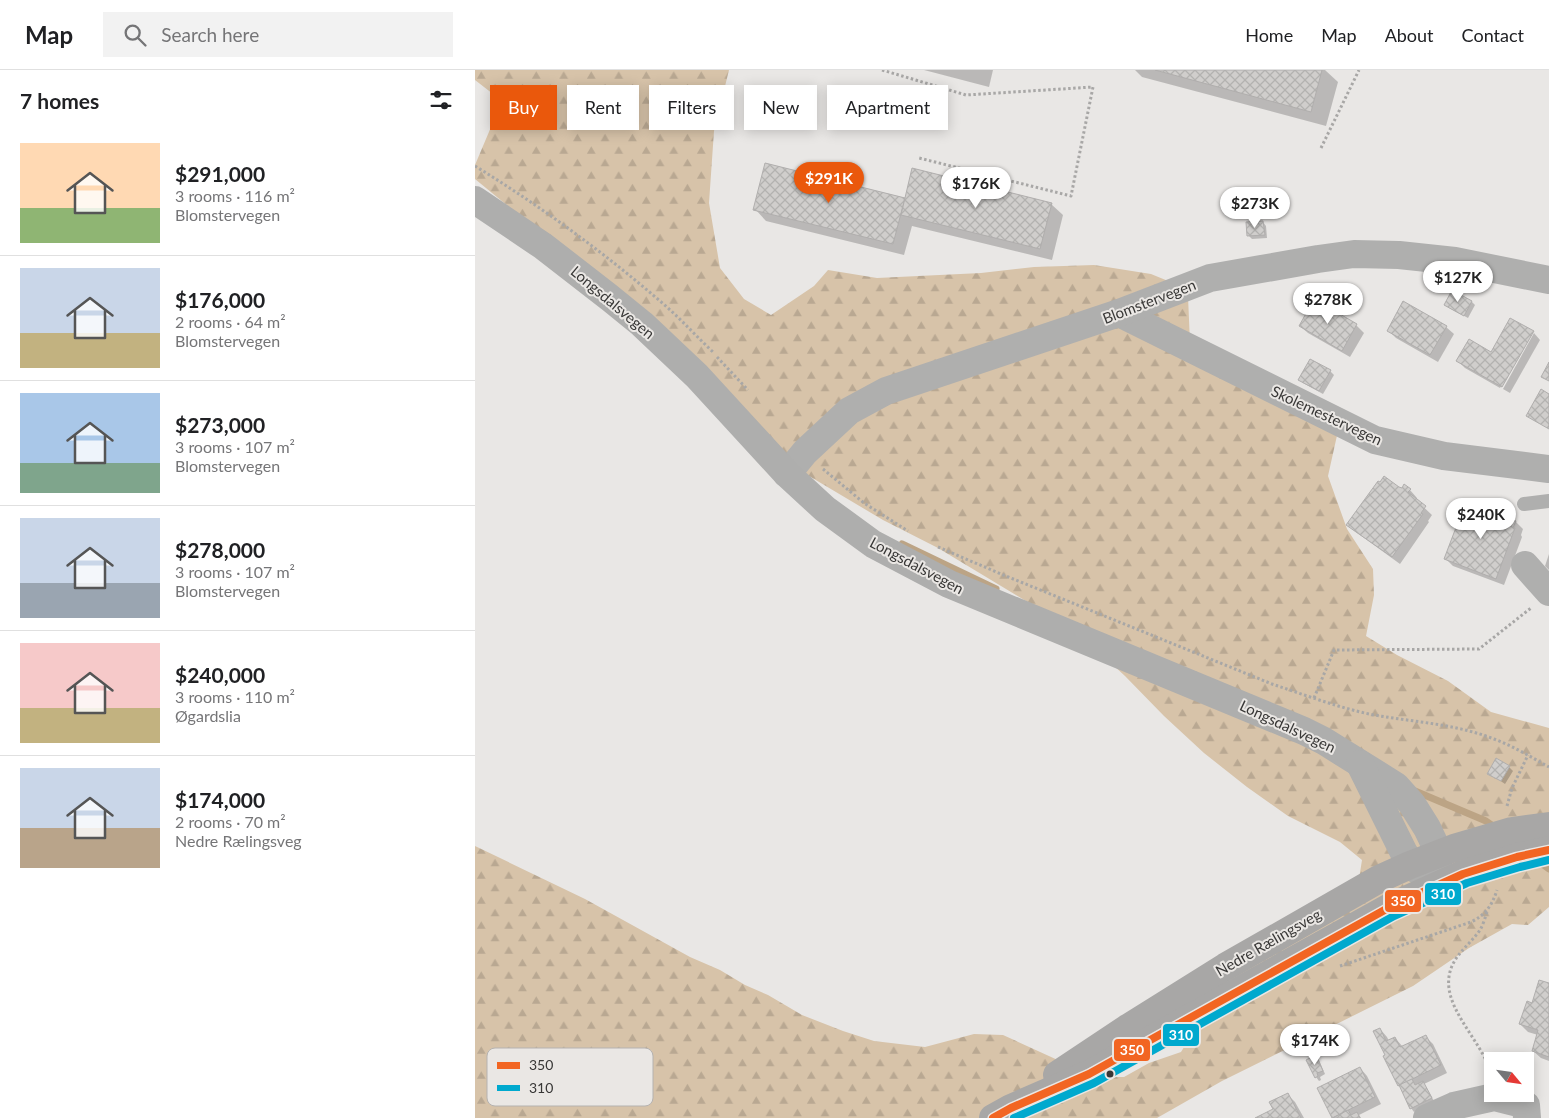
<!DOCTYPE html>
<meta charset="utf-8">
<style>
body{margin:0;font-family:Lato,sans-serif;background:#f2f2f2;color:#202124;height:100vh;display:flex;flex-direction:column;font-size:19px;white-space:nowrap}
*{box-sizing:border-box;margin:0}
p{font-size:16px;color:#757577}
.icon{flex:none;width:28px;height:28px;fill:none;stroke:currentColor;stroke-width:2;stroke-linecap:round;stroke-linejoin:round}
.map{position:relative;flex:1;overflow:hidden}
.sheet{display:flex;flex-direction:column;background:#fff;width:475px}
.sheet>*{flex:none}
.hud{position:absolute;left:15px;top:15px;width:475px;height:45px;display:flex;gap:10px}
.needle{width:32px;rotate:119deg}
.controls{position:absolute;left:1009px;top:982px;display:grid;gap:10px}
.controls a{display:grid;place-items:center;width:50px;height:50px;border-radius:0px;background:#fff;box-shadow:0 2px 12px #0003;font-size:25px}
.price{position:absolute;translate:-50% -42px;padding:0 11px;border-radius:18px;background:#fff;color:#222;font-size:16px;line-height:32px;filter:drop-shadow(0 1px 2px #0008)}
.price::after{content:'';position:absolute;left:50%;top:30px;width:15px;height:11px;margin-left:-8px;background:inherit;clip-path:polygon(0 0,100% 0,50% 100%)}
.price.on{background:#ea580c;color:#fff}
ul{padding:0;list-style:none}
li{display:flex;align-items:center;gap:15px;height:125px;padding:0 20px}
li+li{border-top:1px solid #e0e0e0}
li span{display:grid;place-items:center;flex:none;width:140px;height:100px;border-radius:0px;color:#555}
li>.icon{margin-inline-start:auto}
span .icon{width:60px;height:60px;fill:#fffc;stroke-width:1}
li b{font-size:21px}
h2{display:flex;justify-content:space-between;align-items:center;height:60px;padding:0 20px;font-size:21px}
.pill{padding:0 18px;border-radius:0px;background:#fff;box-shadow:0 2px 12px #0003;font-size:18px;line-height:45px}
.pill.on{background:#ea580c;color:#fff}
header{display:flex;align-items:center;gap:30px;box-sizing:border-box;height:70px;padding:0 25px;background:#fff;border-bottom:1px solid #e0e0e0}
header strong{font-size:24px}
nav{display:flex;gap:28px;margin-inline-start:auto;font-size:18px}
.search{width:350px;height:45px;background:#f2f2f2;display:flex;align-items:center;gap:12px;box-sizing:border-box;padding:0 18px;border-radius:0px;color:#757577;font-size:19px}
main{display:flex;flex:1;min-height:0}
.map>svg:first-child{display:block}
</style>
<header>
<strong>Map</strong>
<div class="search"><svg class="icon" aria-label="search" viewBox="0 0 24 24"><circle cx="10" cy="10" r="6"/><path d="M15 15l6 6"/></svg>Search here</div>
<nav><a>Home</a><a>Map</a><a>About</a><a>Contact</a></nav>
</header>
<main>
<section class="sheet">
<h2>7 homes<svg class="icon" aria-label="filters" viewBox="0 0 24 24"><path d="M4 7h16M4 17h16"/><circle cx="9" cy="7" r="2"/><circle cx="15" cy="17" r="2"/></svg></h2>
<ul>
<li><span style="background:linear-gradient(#ffd9b3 65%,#8fb573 0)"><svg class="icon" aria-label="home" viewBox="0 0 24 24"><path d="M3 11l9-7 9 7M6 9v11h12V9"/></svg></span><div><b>$291,000</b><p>3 rooms · 116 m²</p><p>Blomstervegen</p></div></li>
<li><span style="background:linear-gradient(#c9d6e8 65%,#c2b280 0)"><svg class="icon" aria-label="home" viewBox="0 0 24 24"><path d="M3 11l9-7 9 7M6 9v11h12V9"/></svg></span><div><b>$176,000</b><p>2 rooms · 64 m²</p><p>Blomstervegen</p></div></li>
<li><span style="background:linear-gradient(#a9c7e8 70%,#7fa58c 0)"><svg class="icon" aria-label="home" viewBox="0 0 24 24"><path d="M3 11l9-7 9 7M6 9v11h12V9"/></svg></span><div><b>$273,000</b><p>3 rooms · 107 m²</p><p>Blomstervegen</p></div></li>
<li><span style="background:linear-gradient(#c9d6e8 65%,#9aa5b1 0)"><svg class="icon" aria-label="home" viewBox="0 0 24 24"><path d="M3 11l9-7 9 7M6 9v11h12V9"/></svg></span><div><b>$278,000</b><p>3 rooms · 107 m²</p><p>Blomstervegen</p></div></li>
<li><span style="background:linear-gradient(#f6c9c9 65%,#c2b280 0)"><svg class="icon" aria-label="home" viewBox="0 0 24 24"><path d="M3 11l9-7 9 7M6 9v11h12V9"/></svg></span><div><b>$240,000</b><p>3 rooms · 110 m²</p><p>Øgardslia</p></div></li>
<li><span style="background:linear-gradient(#c9d6e8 60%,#b9a48a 0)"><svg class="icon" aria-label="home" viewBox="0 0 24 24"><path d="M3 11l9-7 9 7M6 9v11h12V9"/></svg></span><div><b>$174,000</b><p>2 rooms · 70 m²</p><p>Nedre Rælingsveg</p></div></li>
</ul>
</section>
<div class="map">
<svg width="1074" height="1048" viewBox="0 0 1074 1048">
<defs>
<pattern id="forest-firs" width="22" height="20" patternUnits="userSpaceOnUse" patternTransform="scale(1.25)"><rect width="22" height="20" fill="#d7c3a9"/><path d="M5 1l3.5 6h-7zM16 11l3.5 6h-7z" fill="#b9a892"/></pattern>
<pattern id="building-cross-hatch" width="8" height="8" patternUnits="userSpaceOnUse" patternTransform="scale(1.25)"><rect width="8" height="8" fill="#d0cecc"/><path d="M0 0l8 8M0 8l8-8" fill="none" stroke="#b3b2b0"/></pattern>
</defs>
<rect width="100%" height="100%" fill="#e9e7e5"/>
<path fill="url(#forest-firs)" d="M 0,0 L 254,0 L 239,61 L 234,133 L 245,198 L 269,229 L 296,245 L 339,216 L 353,200 L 402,208 L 506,203 L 559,197 L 619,195 L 676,204 L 720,222 L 713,226 L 715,273 L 863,361 L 853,406 L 872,459 L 898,499 L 899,525 L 891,566 L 922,585 L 973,611 L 1016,642 L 1074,658 L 1074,837 L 1053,855 L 1037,854 L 994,878 L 938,916 L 747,1011 L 682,1048 L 0,1048 L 0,776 L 110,829 L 215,887 L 245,900 L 270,915 L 293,925 L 327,945 L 368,961 L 399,971 L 450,977 L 499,964 L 528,965 L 620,1007 L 649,1007 L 674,993 L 706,982 L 730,943 L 749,896 L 884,809 L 887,790 L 865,772 L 813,746 L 772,717 L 729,683 L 689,646 L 650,606 L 612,571 L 574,545 L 463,478 L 408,450 L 297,384 L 180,257 L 0,109 L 0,95 L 27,31 L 0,10 Z"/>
<g fill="#0003">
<path d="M 449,0 L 518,0 L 514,17 Z"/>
<path d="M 660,0 L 850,0 L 863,12 L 851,56 L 667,7 Z"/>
<path d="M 291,95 L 431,129 L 576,134 L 588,145 L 577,190 L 437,156 L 429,185 L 291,151 L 280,139 Z"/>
<path d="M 788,152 L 791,156 L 792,168 L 777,169 L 774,166 Z"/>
<path d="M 977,221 L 997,232 L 1000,235 L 993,248 L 974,238 L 970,235 Z"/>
<path d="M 1035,250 L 1058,263 L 1056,263 L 1025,318 L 990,298 L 983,291 L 1017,284 Z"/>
<path d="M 881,255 L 889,263 L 875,287 L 833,263 L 825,256 Z"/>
<path d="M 971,257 L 979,264 L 963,292 L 921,268 L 913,260 Z"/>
<path d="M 1059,263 L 1065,270 L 1035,323 L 1028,319 Z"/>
<path d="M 855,301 L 859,305 L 848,324 L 828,313 L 824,309 Z"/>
<path d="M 924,418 L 935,420 L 942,428 L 941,430 L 957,445 L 953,451 L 954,452 L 925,494 L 881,462 L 873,455 Z"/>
<path d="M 1022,440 L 1029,447 L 1041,452 L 1048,459 L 1046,465 L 1047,467 L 1029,515 L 978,496 L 971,489 L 990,441 Z"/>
<path d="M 1074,484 L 1074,500 L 1070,496 Z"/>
<path d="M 1034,697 L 1038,701 L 1030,714 L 1014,703 Z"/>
<path d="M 1074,915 L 1074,991 L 1066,988 L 1058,981 L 1063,965 L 1053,962 L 1045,954 L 1058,934 Z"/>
<path d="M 905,959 L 912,967 L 914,971 L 920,968 L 928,977 L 951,967 L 958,974 L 972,1003 L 949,1014 L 959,1031 L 939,1042 L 936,1038 Z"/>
<path d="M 840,987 L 844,990 L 850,1004 L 845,1007 L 846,1010 L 844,1011 L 841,1007 Z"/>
<path d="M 885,998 L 892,1006 L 906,1034 L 884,1045 L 886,1048 L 859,1048 L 858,1047 Z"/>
<path d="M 812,1024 L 820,1032 L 829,1048 L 783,1048 L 800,1040 Z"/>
</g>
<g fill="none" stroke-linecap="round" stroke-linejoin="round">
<g stroke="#bca485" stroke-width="7">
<path d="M 427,474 L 521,519"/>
<path d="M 940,721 L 1011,751 L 1021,758"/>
<path d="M 1063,791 L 1074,799"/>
</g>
</g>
<g fill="url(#building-cross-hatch)" stroke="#b0aead">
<path d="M 680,0 L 847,0 L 836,42 Z"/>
<path d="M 290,93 L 430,128 L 418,174 L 278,140 Z"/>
<path d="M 437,98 L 577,133 L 565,179 L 426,145 Z"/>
<path d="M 788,151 L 790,165 L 772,166 L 771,152 Z"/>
<path d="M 977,220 L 997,231 L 989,246 L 969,235 Z"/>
<path d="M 839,229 L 882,254 L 867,281 L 824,256 Z"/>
<path d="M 928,231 L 972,256 L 955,285 L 912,261 Z"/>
<path d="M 1035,248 L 1059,261 L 1027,317 L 981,291 L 994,269 L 1016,282 Z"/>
<path d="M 835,289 L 856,300 L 844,321 L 823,310 Z"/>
<path d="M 1074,292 L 1074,311 L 1066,307 Z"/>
<path d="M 1066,319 L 1074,324 L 1074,359 L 1051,346 Z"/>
<path d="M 909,406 L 924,417 L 927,418 L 929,414 L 936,419 L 933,422 L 951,436 L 946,443 L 948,444 L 917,487 L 871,455 L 903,411 L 905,412 Z"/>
<path d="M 992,432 L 1010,439 L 1014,439 L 1015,436 L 1023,439 L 1021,442 L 1041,451 L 1038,458 L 1040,458 L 1021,509 L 969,489 L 988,439 L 990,439 Z"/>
<path d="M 1021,688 L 1035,696 L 1026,711 L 1012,704 Z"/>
<path d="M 1064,910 L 1074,913 L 1074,987 L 1057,981 L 1063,960 L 1044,954 L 1052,931 L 1057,933 Z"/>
<path d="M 905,958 L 911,971 L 920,967 L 925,977 L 951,965 L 966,995 L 923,1016 L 908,986 L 910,985 L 898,961 Z"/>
<path d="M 841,985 L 848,1001 L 842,1003 L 843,1006 L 840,1008 L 831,990 Z"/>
<path d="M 885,997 L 900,1027 L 857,1048 L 842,1018 Z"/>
<path d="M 937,1009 L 940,1015 L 948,1011 L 957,1028 L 935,1039 L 924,1015 Z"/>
<path d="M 813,1023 L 826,1048 L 780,1048 L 798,1039 L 794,1032 Z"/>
<path d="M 873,1040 L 876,1045 L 882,1042 L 885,1048 L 858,1048 Z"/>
</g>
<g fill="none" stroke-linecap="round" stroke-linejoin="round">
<g stroke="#a8a7a6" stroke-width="3" stroke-dasharray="2.5 2.5" stroke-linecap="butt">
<path d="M 407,0 L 491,25 L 618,17 L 596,126 L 444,88"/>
<path d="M 846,78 L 884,0"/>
<path d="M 0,96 C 65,136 127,181 185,231 C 204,247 220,265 238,282"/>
<path d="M 242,287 L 273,320"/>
<path d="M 348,399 L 389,433 L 433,461"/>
<path d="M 463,477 L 526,504 L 797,614 C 830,625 864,638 899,645 C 939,652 981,654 1019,669 C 1038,676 1056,687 1074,697"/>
<path d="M 839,628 L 859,580 L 1004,579 L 1056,538"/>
<path d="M 1032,736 L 1037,718 L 1053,685"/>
<path d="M 1012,842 C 1010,848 1008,855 1005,860 C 996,873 983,882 977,896 C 961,933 1006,968 1016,1003"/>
<path d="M 865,896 L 996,852 C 1010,845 1017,836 1022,820"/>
</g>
<path stroke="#afafae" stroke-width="14" d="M 1049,434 L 1074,431"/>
<g stroke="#afafae" stroke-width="28">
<path d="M 644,243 L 900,370 L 969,386 L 1074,399"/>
<path d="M 312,404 L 330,382 L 374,341 L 411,321 L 644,243 L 735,208 L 843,189 L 879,184 L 924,185 L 980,191 L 1074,210"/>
<path d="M 1050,495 L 1074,522"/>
<path d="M 952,1048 L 979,1036 L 1019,1027 L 1051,1035 L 1052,1048"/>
</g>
<g stroke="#aeaead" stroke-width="28">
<path d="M 0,130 L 68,176 L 135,228 L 167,254 L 222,306 L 312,404 L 350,439 L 398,474 L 474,514 L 829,661 L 849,671 L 921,716 L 937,734 L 952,758 L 964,783 L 962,814"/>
<path d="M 885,694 L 935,795 L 954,808"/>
</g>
<g stroke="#a8a7a6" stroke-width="28">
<path d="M 582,1005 L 654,957 L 750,897 L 904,809 L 935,795 L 979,778 L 1037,761 L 1074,756"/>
<path d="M 518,1048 L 536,1038 L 614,1004 L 915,837 L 988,804 L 1042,787 L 1074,780"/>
</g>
<g stroke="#eae7e4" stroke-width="11">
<path id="bus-1" d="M 518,1048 L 536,1038 L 614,1004 L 915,837 L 988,804 L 1042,787 L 1074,780"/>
</g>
<g stroke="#eae7e4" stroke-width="11">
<path id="bus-2" d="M 539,1048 L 619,1013 L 919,846 L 992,813 L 1045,797 L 1074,790"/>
</g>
<use href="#bus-1" stroke="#f26522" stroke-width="8"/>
<use href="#bus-2" stroke="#00a9ce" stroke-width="8"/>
</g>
<circle fill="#383736" stroke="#eae7e4" stroke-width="2" cx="635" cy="1004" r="4.5"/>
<g text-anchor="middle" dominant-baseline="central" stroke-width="4" stroke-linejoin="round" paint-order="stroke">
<g font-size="15" fill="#383736" stroke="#eae7e4">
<text transform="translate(674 231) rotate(-21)">Blomstervegen</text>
<text transform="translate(138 232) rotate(40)">Longsdalsvegen</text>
<text transform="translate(852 345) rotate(25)">Skolemestervegen</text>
<text transform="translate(442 495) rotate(28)">Longsdalsvegen</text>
<text transform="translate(813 656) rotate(25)">Longsdalsvegen</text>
<text transform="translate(793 872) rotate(-30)">Nedre Rælingsveg</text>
</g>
</g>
<rect x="12" y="978" width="166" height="58" rx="8" fill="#eae7e4" stroke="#b5b2b0" stroke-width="1"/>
<rect x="22" y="992" width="23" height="7" fill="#f26522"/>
<rect x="22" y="1015" width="23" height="6" fill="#00a9ce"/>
<g font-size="14" fill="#383736">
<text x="54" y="1000">350</text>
<text x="54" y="1023">310</text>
</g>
<g stroke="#eae7e4" stroke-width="2">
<rect x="949" y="812" width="38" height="24" rx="5" fill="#00a9ce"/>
<rect x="909" y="819" width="38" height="24" rx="5" fill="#f26522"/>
<rect x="687" y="953" width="38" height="24" rx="5" fill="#00a9ce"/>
<rect x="638" y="968" width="38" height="24" rx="5" fill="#f26522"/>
</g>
<g font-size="14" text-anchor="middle" font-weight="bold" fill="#fff">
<text x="968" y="829">310</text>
<text x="928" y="836">350</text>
<text x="706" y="970">310</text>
<text x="657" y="985">350</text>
</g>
</svg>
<div class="controls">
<a><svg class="needle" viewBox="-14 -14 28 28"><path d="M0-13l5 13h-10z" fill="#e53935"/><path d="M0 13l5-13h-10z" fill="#757577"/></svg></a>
</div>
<b class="price on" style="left:354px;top:134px">$291K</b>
<b class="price" style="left:501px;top:139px">$176K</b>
<b class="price" style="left:780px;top:159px">$273K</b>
<b class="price" style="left:983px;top:233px">$127K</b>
<b class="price" style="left:853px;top:255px">$278K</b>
<b class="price" style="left:1006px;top:470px">$240K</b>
<b class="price" style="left:840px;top:996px">$174K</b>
<div class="hud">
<a class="pill on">Buy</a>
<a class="pill">Rent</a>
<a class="pill">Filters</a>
<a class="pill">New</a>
<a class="pill">Apartment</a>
</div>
</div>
</main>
